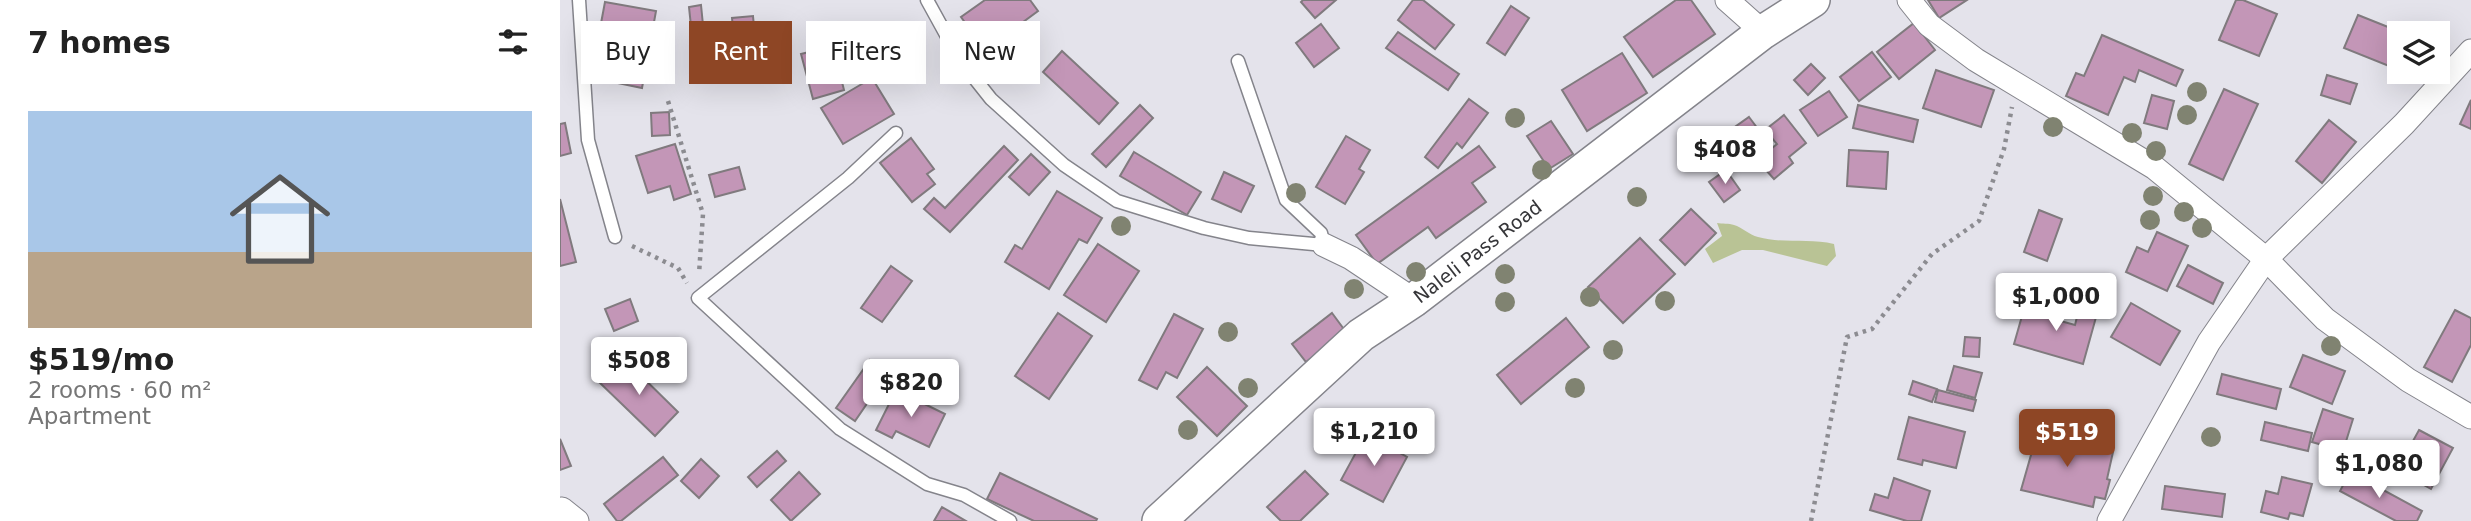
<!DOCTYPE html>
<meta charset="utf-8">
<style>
body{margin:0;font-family:"DejaVu Sans",sans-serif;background:#f6f6f6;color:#222;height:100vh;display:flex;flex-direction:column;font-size:26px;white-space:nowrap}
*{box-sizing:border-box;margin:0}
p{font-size:23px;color:#767676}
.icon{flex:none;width:38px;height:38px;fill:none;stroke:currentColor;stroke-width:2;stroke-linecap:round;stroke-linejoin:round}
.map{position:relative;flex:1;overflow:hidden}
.panel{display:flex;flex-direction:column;background:#fff;width:560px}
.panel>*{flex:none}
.top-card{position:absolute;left:21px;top:21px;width:665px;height:63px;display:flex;gap:14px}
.fabs{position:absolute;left:1827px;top:21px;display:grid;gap:14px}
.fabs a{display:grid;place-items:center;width:63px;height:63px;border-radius:0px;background:#fff;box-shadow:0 7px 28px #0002;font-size:35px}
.price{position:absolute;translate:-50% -60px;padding:0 16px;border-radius:7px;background:#fff;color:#222;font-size:23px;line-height:46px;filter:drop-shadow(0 2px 4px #0008)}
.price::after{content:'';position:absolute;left:50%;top:42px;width:21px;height:16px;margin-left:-10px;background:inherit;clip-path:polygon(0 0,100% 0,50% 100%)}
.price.current{background:#8e4625;color:#fff}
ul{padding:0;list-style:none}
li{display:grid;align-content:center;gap:14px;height:371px;padding:0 28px}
li span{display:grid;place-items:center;height:217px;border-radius:0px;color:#555}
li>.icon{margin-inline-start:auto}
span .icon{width:126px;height:126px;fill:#fffc;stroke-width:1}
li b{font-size:30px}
h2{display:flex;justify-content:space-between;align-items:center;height:84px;padding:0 28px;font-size:30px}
.pill{padding:0 24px;border-radius:0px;background:#fff;box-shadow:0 7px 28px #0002;font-size:24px;line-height:63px}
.pill.current{background:#8e4625;color:#fff}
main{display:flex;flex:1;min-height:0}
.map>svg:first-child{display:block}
</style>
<main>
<section class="panel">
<h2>7 homes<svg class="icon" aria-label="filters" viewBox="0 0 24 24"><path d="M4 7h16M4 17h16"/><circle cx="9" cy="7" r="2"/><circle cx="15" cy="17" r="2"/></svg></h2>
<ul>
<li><span style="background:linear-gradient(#a9c7e8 65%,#b9a48a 0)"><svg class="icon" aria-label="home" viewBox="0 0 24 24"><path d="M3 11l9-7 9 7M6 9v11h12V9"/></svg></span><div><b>$519/mo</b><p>2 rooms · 60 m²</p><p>Apartment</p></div></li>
</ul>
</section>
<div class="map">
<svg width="1911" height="521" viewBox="0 0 1911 521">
<rect width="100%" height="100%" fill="#e4e3eb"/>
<path fill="#b9c395" d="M 1157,223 C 1162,224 1169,223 1174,225 C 1182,227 1189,235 1198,237 C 1223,244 1249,238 1274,244 L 1276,256 L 1267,266 L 1203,250 L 1182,250 L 1153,263 L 1145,249 L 1162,236 Z"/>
<g fill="#c396b7" stroke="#807a7e" stroke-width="2">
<path d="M 425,0 L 470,0 L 478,11 L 425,50 L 401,17 Z"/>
<path d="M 743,0 L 776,0 L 755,18 L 741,2 Z"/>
<path d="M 853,0 L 863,0 L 894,25 L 875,49 L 838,20 Z"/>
<path d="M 1116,0 L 1131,0 L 1155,34 L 1093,77 L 1064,37 Z"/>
<path d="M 1368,0 L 1407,0 L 1379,18 Z"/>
<path d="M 1676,0 L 1683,0 L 1717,14 L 1699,56 L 1659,40 Z"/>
<path d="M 45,2 L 96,11 L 82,88 L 43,80 L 48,52 L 36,50 Z"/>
<path d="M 141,5 L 143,25 L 131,26 L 129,7 Z"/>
<path d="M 951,6 L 969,18 L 945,55 L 927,43 Z"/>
<path d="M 1798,15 L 1843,33 L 1839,33 L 1839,70 L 1784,48 Z"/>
<path d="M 193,16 L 196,48 L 175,50 L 172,18 Z"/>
<path d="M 1354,23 L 1375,50 L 1339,79 L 1317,52 Z"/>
<path d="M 761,24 L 779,48 L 754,67 L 736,43 Z"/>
<path d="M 838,32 L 899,74 L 888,90 L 826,48 Z"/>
<path d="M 1542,35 L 1623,70 L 1616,86 L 1579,70 L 1575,82 L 1564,77 L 1548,115 L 1506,96 L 1516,73 L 1524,76 Z"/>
<path d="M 273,46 L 284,90 L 253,99 L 241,54 Z"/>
<path d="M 502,51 L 558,103 L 539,124 L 483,72 Z"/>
<path d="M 1312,52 L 1331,77 L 1299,101 L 1280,77 Z"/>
<path d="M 1062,53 L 1087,93 L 1027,131 L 1002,90 Z"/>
<path d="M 1251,64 L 1265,78 L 1248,95 L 1234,80 Z"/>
<path d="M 1376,70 L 1434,90 L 1421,127 L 1363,108 Z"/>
<path d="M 1843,72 L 1872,72 L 1868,82 Z"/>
<path d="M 1767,75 L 1797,84 L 1790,104 L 1761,95 Z"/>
<path d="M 312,78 L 334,114 L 283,144 L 261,108 Z"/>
<path d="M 1664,89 L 1698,104 L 1663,180 L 1629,164 Z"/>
<path d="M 1269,91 L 1287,117 L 1258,136 L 1240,110 Z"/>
<path d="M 1592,95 L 1614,101 L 1607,129 L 1584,123 Z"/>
<path d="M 909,99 L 928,113 L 902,148 L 897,143 L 878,168 L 865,157 Z"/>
<path d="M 1911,100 L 1911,129 L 1900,124 Z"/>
<path d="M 580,105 L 593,118 L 546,167 L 532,154 Z"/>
<path d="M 1298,105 L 1358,120 L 1353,142 L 1293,128 Z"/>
<path d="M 109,112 L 110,135 L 92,136 L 91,113 Z"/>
<path d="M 1224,115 L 1246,143 L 1229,157 L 1233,163 L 1214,179 L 1197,160 L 1217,144 L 1205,130 Z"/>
<path d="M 1189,117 L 1210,145 L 1194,157 L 1172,129 Z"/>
<path d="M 1769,120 L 1796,142 L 1762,183 L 1736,161 Z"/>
<path d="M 991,121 L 1013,154 L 989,169 L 967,136 Z"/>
<path d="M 5,123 L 11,153 L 0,156 L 0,124 Z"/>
<path d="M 786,136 L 810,150 L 799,169 L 804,172 L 785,204 L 756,187 Z"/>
<path d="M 351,138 L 374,169 L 367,174 L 375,184 L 352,202 L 320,163 Z"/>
<path d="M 115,144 L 131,194 L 114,200 L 110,186 L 88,193 L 76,156 Z"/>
<path d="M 444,146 L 458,160 L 390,232 L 364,209 L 374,198 L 385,208 Z"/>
<path d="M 919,146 L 935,167 L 912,183 L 926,202 L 876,238 L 868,227 L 817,264 L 796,235 Z"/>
<path d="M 1289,150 L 1328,152 L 1326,189 L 1287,186 Z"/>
<path d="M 574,152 L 641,192 L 627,215 L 560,176 Z"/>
<path d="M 471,154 L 490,172 L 469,195 L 449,177 Z"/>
<path d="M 179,167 L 185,189 L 155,197 L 149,175 Z"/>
<path d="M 1166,170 L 1180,190 L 1164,202 L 1149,182 Z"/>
<path d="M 664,172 L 694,186 L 681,212 L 652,199 Z"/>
<path d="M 497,191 L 542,218 L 527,243 L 519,239 L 489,289 L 445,262 L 455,245 L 462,249 Z"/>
<path d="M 0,199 L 16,262 L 0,266 Z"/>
<path d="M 1131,209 L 1156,233 L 1125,265 L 1100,240 Z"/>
<path d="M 1479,210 L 1502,219 L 1487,261 L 1464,252 Z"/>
<path d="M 1597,232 L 1628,246 L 1607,291 L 1566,272 L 1577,247 L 1588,252 Z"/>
<path d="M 1080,238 L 1115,274 L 1063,323 L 1028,287 Z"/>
<path d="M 538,244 L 579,271 L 546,322 L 504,295 Z"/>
<path d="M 1628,265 L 1663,283 L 1653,304 L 1617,286 Z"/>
<path d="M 331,266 L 352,281 L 322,322 L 301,308 Z"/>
<path d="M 70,299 L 78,321 L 54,331 L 45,309 Z"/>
<path d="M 1466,302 L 1488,308 L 1486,317 L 1515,325 L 1520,305 L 1538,310 L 1523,364 L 1454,344 Z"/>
<path d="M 1571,303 L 1620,331 L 1600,365 L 1551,337 Z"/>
<path d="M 1895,310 L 1911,318 L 1911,345 L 1892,382 L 1864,367 Z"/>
<path d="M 498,313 L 532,336 L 489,399 L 455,376 Z"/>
<path d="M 772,313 L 786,332 L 746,362 L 732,344 Z"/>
<path d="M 614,314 L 643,329 L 617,378 L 606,372 L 597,389 L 579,380 Z"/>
<path d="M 1006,318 L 1029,347 L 961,404 L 937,375 Z"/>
<path d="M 1405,337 L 1420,338 L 1419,357 L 1403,356 Z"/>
<path d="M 1743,355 L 1785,371 L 1772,404 L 1730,387 Z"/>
<path d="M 63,358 L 118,412 L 95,436 L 39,382 Z"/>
<path d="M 310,360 L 328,373 L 295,421 L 276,408 Z"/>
<path d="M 1394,366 L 1422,373 L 1415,398 L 1387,390 Z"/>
<path d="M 647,367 L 687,406 L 657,436 L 617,397 Z"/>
<path d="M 1662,374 L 1721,389 L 1716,409 L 1657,394 Z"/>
<path d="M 1353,381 L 1377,389 L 1372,402 L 1349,394 Z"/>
<path d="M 336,390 L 385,414 L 369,447 L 336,431 L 332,438 L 316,430 Z"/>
<path d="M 1378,390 L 1416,400 L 1413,411 L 1375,402 Z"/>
<path d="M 1763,409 L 1793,419 L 1783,451 L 1752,442 Z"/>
<path d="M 1349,417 L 1405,432 L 1396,468 L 1363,460 L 1362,465 L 1338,459 Z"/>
<path d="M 1705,422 L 1752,433 L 1748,451 L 1701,440 Z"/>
<path d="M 1479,427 L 1514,435 L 1511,449 L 1518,450 L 1519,446 L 1528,449 L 1529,446 L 1553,452 L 1547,479 L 1550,480 L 1545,499 L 1535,497 L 1533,507 L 1461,490 Z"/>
<path d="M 1859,430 L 1893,448 L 1871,489 L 1837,470 Z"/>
<path d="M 806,434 L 847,457 L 823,502 L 781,480 Z"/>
<path d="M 0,439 L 11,466 L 0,470 Z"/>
<path d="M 1802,443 L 1834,459 L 1824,479 L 1792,463 Z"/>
<path d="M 217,451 L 226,461 L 197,487 L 188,477 Z"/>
<path d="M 103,457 L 118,475 L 61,521 L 57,521 L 44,504 Z"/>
<path d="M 141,459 L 159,476 L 139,498 L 121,481 Z"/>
<path d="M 745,471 L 768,494 L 740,521 L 721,521 L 707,507 Z"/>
<path d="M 239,472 L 260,494 L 231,521 L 211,500 Z"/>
<path d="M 1790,472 L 1862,511 L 1857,521 L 1836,521 L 1780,491 Z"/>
<path d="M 440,473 L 537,519 L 536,521 L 474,521 L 427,499 Z"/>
<path d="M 1722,477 L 1752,484 L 1743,516 L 1730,513 L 1728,519 L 1701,512 L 1706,491 L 1718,494 Z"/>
<path d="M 1334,478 L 1370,491 L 1361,521 L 1347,521 L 1310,510 L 1315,494 L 1328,498 Z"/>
<path d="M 1605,486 L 1665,494 L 1662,517 L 1602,509 Z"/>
<path d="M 382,507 L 406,521 L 374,521 Z"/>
</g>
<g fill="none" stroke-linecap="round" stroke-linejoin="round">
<g stroke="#84848b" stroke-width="15">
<g id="lane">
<path d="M 19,0 L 28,140 L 55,237"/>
<path d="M 367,0 L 400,60 L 431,99 L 504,165 L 557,201 L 644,228 L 689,238 L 764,245 L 761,233 L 726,200 L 678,61"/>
<path d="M 336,133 L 288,178 L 138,298 L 280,429 L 367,484 L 404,495 L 450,521"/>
</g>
</g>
<g stroke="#84848b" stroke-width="25">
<g id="street">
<path d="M 1167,0 L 1203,32"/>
<path d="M 1349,0 L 1369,25 L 1416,60 L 1595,168 L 1706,259 L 1765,319 L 1848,380 L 1911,417"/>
<path d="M 764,245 L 791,258 L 854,300"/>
<path d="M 2,509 L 17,521"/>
<path d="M 1549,521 L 1649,342 L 1706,259 L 1844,124 L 1911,51"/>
</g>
</g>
<g stroke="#84848b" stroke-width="36">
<g id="secondary">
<path id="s1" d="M 599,521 L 801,335 L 854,300 L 1203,32 L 1253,0"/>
</g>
</g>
<g stroke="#8c8c91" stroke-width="4.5" stroke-dasharray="3.5 5" stroke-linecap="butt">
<path d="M 108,101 L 143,214 L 139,274"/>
<path d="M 72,246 L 118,268 L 127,283"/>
<path d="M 1251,521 L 1287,337 L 1312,329 L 1372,254 L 1419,221 L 1444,149 L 1452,107"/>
</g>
<use href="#lane" stroke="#fff" stroke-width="12"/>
<use href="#street" stroke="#fff" stroke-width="23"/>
<use href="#secondary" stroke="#fff" stroke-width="33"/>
</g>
<g fill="#808371">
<circle cx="1637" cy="92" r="10"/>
<circle cx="1627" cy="115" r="10"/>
<circle cx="955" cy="118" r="10"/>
<circle cx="1493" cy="127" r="10"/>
<circle cx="1572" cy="133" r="10"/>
<circle cx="1596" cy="151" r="10"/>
<circle cx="982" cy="170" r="10"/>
<circle cx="736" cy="193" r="10"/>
<circle cx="1593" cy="196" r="10"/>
<circle cx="1077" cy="197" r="10"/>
<circle cx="1624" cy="212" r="10"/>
<circle cx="1590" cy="220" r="10"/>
<circle cx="561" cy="226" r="10"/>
<circle cx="1642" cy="228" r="10"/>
<circle cx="856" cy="272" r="10"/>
<circle cx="945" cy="274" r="10"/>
<circle cx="794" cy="289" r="10"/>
<circle cx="1030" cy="297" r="10"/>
<circle cx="1105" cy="301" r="10"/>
<circle cx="945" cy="302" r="10"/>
<circle cx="668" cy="332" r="10"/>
<circle cx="1771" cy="346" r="10"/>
<circle cx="1053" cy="350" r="10"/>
<circle cx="688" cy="388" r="10"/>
<circle cx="1015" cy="388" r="10"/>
<circle cx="628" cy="430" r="10"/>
<circle cx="1651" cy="437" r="10"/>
</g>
<g text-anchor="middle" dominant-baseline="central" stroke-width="7" stroke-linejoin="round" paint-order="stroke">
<g font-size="19" fill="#363639" stroke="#e4e3eb">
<text stroke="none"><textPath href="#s1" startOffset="418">Naleli Pass Road</textPath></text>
</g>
</g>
</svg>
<div class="fabs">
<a><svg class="icon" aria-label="layers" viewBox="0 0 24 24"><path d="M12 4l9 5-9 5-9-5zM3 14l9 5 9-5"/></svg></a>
</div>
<b class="price" style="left:1165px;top:186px">$408</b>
<b class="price" style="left:1496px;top:333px">$1,000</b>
<b class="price" style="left:79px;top:397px">$508</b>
<b class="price" style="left:351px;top:419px">$820</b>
<b class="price" style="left:814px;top:468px">$1,210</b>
<b class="price current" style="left:1507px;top:469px">$519</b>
<b class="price" style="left:1819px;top:500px">$1,080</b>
<div class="top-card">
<a class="pill">Buy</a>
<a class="pill current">Rent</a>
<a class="pill">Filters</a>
<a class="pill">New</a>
</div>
</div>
</main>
